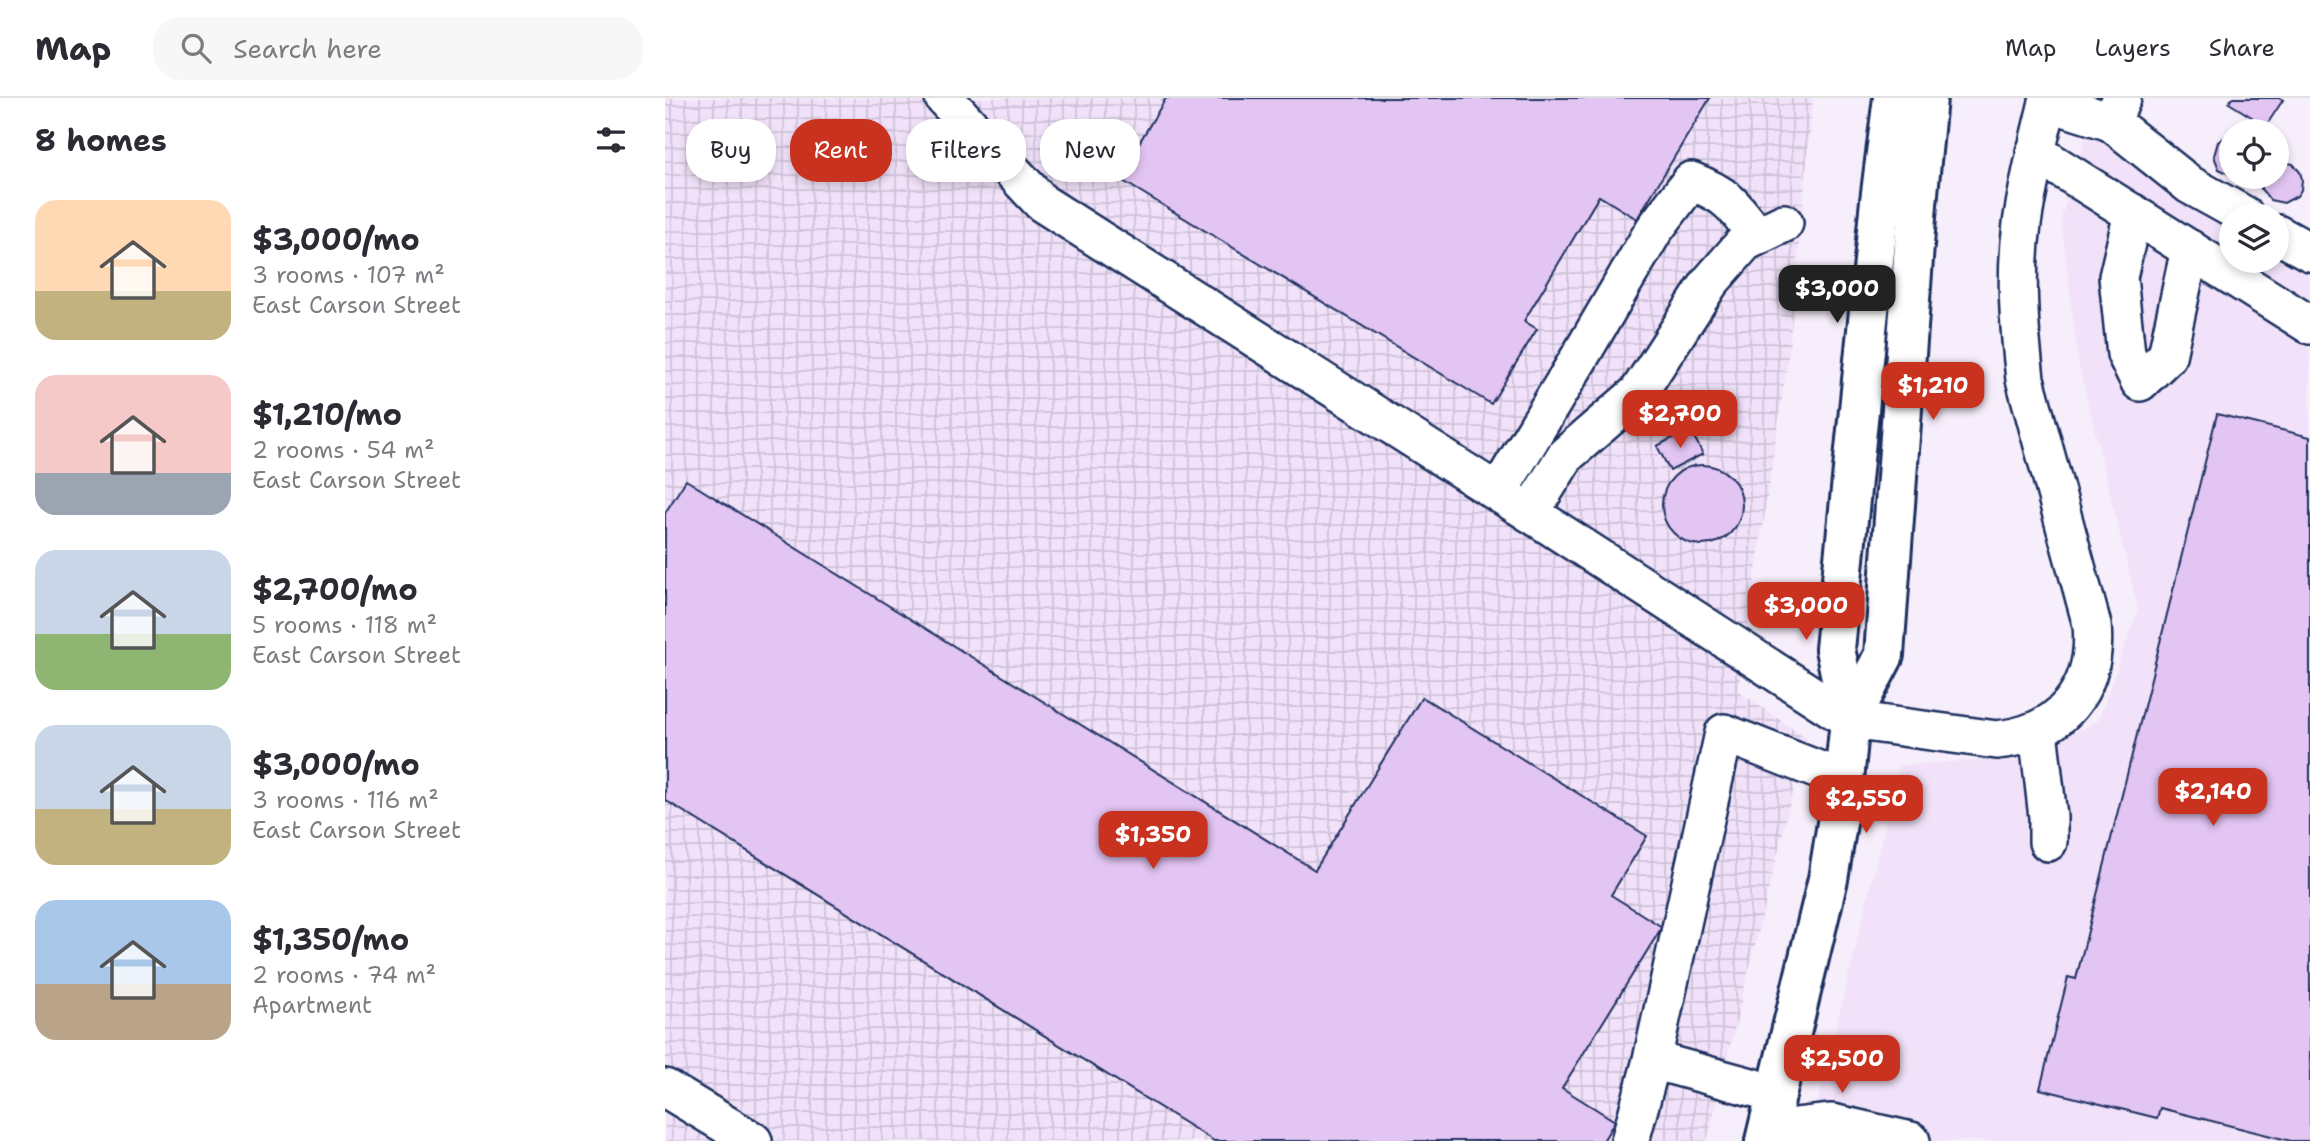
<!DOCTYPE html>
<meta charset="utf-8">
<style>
body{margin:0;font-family:"Shantell Sans",sans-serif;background:#f7f7f7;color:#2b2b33;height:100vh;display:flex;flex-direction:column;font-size:26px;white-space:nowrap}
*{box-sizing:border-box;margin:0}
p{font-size:23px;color:#7c7c81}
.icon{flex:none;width:38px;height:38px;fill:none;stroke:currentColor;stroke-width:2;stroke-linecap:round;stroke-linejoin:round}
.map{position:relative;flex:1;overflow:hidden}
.panel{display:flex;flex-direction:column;background:#fff;width:665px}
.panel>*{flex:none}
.hud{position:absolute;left:21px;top:21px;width:665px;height:63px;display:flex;gap:14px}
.fabs{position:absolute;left:1554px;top:21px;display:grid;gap:14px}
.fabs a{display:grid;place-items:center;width:70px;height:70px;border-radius:50%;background:#fff;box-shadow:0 4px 10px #0003;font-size:35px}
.price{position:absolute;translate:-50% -60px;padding:0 16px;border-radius:14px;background:#c8321e;color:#fff;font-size:23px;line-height:46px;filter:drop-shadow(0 2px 4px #0008)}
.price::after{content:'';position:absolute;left:50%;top:42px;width:21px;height:16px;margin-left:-10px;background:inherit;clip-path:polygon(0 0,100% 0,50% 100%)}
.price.current{background:#222;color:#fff}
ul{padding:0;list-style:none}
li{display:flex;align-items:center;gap:21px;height:175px;padding:0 35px}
li span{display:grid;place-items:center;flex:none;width:196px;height:140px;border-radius:21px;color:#555}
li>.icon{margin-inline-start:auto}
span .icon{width:84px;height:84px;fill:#fffc;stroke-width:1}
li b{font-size:30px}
h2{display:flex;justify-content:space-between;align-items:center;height:84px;padding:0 35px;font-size:30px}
.pill{padding:0 24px;border-radius:28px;background:#fff;box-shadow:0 4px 10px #0003;font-size:24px;line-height:63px}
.pill.current{background:#c8321e;color:#fff}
header{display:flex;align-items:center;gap:42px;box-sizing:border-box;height:98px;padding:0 35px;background:#fff;border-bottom:2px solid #e1e1e2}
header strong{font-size:33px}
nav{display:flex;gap:38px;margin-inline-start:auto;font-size:24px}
.search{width:490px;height:63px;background:#f7f7f7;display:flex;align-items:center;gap:18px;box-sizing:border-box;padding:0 24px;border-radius:28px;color:#7c7c81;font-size:26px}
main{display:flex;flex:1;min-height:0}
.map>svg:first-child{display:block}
</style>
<header>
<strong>Map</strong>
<div class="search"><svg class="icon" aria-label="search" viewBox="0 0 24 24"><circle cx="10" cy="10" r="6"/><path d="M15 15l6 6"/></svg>Search here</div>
<nav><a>Map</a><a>Layers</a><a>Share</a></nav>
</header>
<main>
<section class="panel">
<h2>8 homes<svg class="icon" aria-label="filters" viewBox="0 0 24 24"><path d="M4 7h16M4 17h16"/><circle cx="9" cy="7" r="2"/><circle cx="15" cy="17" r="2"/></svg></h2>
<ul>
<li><span style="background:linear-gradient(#ffd9b3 65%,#c2b280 0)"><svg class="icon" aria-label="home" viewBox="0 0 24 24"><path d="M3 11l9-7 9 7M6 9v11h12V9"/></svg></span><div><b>$3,000/mo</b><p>3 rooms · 107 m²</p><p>East Carson Street</p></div></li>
<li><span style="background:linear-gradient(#f6c9c9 70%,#9aa5b1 0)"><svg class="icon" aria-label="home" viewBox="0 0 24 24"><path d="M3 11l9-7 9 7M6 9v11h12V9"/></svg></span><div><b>$1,210/mo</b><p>2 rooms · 54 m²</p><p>East Carson Street</p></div></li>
<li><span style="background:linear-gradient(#c9d6e8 60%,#8fb573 0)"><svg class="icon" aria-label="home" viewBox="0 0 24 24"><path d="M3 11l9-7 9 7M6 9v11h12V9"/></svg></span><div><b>$2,700/mo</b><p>5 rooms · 118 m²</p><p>East Carson Street</p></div></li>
<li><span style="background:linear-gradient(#c9d6e8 60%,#c2b280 0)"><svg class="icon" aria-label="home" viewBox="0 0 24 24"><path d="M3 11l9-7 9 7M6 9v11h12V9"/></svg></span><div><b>$3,000/mo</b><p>3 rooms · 116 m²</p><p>East Carson Street</p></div></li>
<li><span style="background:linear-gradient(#a9c7e8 60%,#b9a48a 0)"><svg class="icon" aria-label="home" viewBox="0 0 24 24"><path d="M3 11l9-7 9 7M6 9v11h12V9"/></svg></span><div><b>$1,350/mo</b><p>2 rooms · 74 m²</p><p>Apartment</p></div></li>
</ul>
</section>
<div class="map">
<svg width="1645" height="1043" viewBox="0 0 1645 1043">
<defs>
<pattern id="industrial-grid" width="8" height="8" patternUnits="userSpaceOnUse" patternTransform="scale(1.75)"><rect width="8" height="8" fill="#f1e2f9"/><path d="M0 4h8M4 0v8" fill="none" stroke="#cec2d8"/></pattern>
</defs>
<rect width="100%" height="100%" fill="#f7eefb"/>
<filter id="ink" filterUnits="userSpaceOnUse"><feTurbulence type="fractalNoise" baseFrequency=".0143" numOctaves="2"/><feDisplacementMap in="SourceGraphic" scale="14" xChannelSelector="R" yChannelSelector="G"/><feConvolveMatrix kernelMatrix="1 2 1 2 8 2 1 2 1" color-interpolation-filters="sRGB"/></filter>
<g filter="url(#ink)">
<path fill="#f1e2f9" d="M 1422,34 L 1566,122 L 1566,163 L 1612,163 L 1612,150 L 1645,170 L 1645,1043 L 1143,1043 L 1235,667 L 1354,660 L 1433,623 L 1473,511 L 1413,264 L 1396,121 Z"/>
<path fill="url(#industrial-grid)" d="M 0,0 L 1148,0 L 1124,253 L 1073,593 L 1141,640 L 1042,1043 L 0,1043 Z"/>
<g fill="#e3c5f3" stroke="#1b2f5e" stroke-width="2">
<path d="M 501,0 L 1045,0 L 972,121 L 934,98 L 859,223 L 872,231 L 826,306 L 453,80 Z"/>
<path d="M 1567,0 L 1614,0 L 1618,2 L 1601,28 L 1564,5 Z"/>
<path d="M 1565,36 L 1566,36 L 1566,77 L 1554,71 L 1549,58 L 1553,44 Z"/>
<path d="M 1612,63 L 1628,66 L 1635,74 L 1637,81 L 1636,92 L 1632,98 L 1619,105 L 1605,102 L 1596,91 L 1596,79 L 1612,79 Z"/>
<path d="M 1552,316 L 1645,339 L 1645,1043 L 1626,1043 L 1495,1010 L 1492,1020 L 1375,991 L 1403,879 L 1411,881 Z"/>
<path d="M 1025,331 L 1038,356 L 1005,373 L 992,348 Z"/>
<circle cx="1037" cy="407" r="40"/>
<path d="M 21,382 L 650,772 L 757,599 L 982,738 L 946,797 L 997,829 L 897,990 L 950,1023 L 938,1043 L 549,1043 L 0,702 L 0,415 Z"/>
</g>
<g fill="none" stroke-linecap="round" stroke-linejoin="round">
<g stroke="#1b2f5e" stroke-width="42">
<g id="minor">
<path d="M 279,0 L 377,105 L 865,415 L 1185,622 L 1332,642 C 1396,636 1433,591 1427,527 L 1360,281 C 1354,230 1350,177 1357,126 C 1363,83 1374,42 1384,0"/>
<path d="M 1383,4 L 1446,24 L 1457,0"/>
<path d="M 1446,24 L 1525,87 L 1579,117"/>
<path d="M 1370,54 L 1645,227"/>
<path d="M 1468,115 L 1453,179 L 1461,256 L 1475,284 L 1502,258 L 1525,151"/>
<path d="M 1612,136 L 1645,154"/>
<path d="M 833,394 L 913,262 L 989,132 L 1026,83 C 1063,97 1069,107 1092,138"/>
<path d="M 865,415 L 901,357 L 973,295 L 1045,184 L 1080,144 L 1119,125"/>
<path d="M 1373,633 L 1383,719 L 1383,744"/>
<path d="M 987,962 L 1059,635 L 1179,682"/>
<path d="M 0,990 L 88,1043"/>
<path d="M 1103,1032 L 1167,1025 L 1246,1043"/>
<path d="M 965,1043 L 987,962 L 1112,996"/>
</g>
</g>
<g stroke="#1b2f5e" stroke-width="44">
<g id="major">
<path d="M 1185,622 L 1219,557 L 1252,106 L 1262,0"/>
<path d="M 1100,1043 L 1163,781 L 1179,682 L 1185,622 L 1170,551 L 1215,103 L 1228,0"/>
</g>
</g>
<use href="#minor" stroke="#fff" stroke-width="37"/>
<use href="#major" stroke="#fff" stroke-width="38"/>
</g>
</g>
</svg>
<div class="fabs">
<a><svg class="icon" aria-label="locate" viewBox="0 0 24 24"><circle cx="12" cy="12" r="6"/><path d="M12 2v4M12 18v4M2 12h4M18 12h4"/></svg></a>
<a><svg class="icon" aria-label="layers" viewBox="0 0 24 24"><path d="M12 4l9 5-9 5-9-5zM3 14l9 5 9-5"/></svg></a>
</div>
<b class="price current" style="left:1172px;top:227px">$3,000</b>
<b class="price" style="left:1268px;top:324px">$1,210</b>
<b class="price" style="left:1015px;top:352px">$2,700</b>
<b class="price" style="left:1141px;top:544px">$3,000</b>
<b class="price" style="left:1548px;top:730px">$2,140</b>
<b class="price" style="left:1201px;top:737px">$2,550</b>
<b class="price" style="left:488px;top:773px">$1,350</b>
<b class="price" style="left:1177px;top:997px">$2,500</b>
<div class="hud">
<a class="pill">Buy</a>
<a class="pill current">Rent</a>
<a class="pill">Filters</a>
<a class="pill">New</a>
</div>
</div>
</main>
